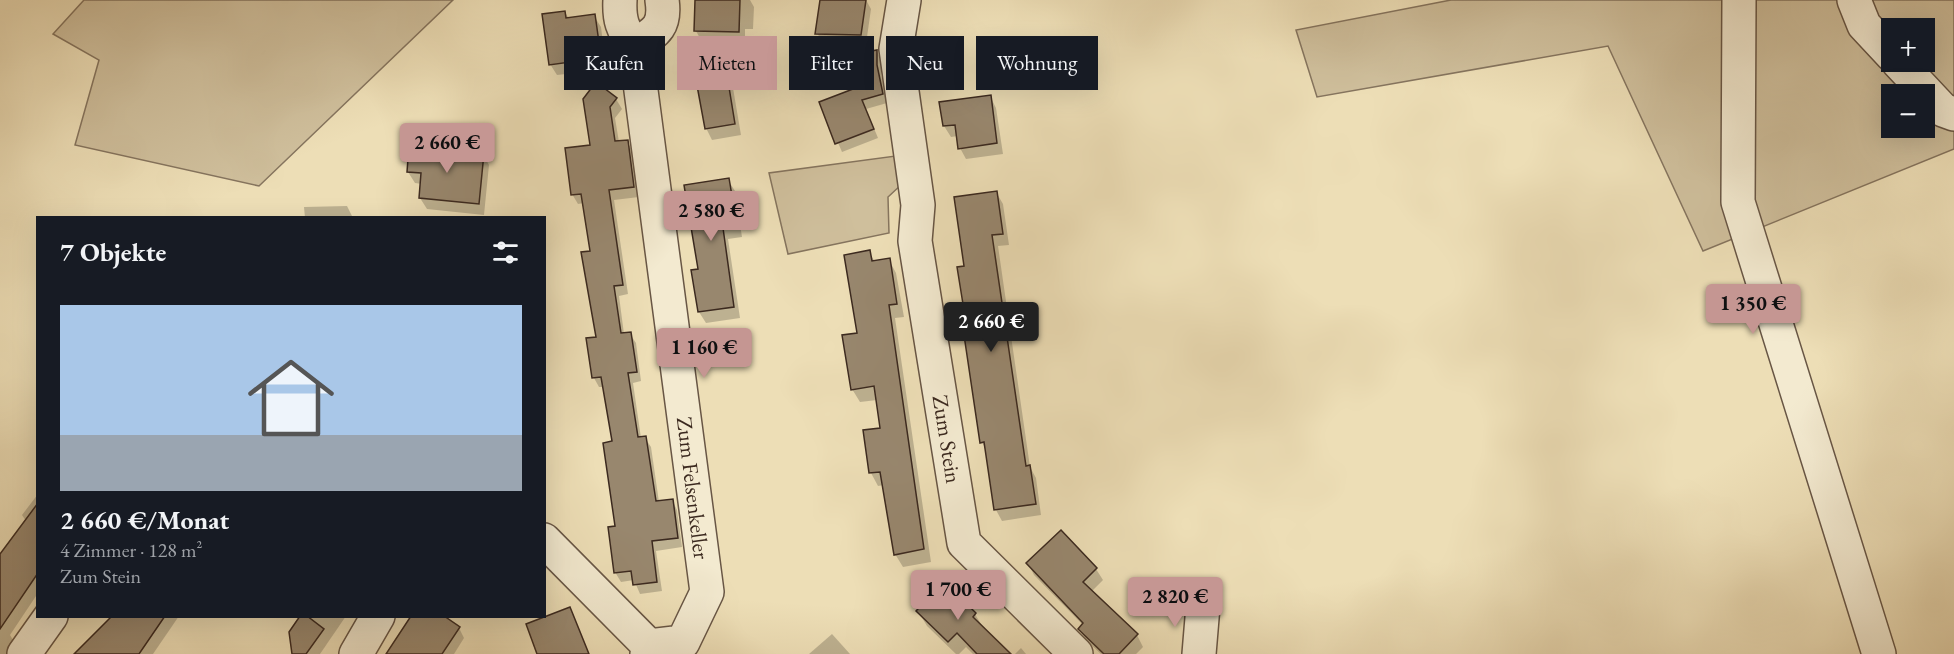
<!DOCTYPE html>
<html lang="de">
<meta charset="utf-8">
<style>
body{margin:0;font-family:"EB Garamond",serif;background:#20242c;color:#f1f3f6;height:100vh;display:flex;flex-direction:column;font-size:22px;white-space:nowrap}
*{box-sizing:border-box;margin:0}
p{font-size:20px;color:#9ea1a6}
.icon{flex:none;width:33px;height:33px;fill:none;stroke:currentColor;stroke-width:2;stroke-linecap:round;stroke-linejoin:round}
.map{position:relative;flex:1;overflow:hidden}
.sheet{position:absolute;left:36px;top:216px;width:510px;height:402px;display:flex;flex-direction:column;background:#171b24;border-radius:0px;box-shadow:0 6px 24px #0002}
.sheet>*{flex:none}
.top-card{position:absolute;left:564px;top:36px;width:570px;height:54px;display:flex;gap:12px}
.buttons{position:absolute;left:1881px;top:18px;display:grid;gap:12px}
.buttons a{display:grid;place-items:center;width:54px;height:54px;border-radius:0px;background:#171b24;box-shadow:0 6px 24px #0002;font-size:30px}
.price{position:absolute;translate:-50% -51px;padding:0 14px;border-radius:6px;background:#c59692;color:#111;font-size:20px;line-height:39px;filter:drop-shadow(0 2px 3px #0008)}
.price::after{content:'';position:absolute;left:50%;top:36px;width:18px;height:14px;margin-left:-9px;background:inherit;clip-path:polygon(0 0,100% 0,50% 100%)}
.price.active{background:#222;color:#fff}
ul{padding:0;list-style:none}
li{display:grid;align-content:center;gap:12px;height:318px;padding:0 24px}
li+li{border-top:2px solid #363941}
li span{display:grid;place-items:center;height:186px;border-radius:0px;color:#555}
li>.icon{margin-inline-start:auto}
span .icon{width:108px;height:108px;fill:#fffc;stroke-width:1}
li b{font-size:26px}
h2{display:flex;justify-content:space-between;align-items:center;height:72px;padding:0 24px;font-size:26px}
.chip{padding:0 21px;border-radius:0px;background:#171b24;box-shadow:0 6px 24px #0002;font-size:21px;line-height:54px}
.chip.active{background:#c59692;color:#111}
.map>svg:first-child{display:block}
</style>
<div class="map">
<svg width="1954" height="654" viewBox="0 0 1954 654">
<rect width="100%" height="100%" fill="#eddeb6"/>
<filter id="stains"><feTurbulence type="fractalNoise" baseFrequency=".00333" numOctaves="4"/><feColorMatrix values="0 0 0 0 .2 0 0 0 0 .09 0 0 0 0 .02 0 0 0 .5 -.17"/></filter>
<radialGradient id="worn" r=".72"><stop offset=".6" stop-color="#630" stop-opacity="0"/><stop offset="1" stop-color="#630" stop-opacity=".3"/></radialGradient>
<g fill="#cfbf9c" stroke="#85745e" stroke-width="1.5" fill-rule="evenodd">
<path d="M 84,0 L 453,0 L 259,186 L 75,145 L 99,60 L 53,34 Z"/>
<path d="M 1451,0 L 1954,0 L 1954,149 L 1703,251 L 1608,46 L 1317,97 L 1296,30 ZM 1892,28 L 1924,28 L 1924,62 L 1892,62 ZM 1892,94 L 1924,94 L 1924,128 L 1892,128 Z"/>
<path d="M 903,155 L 902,184 L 888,197 L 889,233 L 788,254 L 769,173 Z"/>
</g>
<g fill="#0003">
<path d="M 697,0 L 750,0 L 754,7 L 753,29 L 745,29 L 745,43 L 702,42 L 696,31 Z"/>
<path d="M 822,0 L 866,0 L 871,9 L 866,44 L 823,43 L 817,33 Z"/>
<path d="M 565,12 L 569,19 L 594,16 L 601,27 L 607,75 L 578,79 L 575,73 L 557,75 L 550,64 Z"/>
<path d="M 877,52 L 882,61 L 881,75 L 887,103 L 866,109 L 878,138 L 842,152 L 821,103 L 855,90 Z"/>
<path d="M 726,76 L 733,88 L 741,135 L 712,140 L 706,128 Z"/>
<path d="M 596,84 L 616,99 L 622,109 L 615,118 L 619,142 L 627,142 L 633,151 L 639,197 L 614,200 L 628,294 L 619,296 L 624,334 L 630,334 L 636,343 L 641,381 L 633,383 L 641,438 L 645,438 L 651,447 L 659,502 L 672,500 L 677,510 L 682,547 L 656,551 L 662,591 L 640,594 L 634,580 L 621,582 L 615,572 L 617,527 L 613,442 L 604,387 L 599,387 L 594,378 L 598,338 L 592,253 L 584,203 L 578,204 L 572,194 L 592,146 Z"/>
<path d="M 990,96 L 996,108 L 1003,154 L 966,159 L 960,148 L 958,136 L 951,137 L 944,126 Z"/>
<path d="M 483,154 L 489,165 L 484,215 L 427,209 L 420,198 L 422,184 L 415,183 L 408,172 Z"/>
<path d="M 728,180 L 735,191 L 742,237 L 728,239 L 740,318 L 706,323 L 699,312 L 700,271 Z"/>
<path d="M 996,192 L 1003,204 L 1009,245 L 998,246 L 1030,467 L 1036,478 L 1041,515 L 1002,521 L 996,510 L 987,452 L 982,442 L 970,336 L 966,267 Z"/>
<path d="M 347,206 L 353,218 L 305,218 L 304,207 Z"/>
<path d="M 869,252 L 875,262 L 889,260 L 896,273 L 904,317 L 895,318 L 931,562 L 903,567 L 895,554 L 884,485 L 878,486 L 871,473 L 882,429 L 877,400 L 860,402 L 852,389 Z"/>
<path d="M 38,494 L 38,593 L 10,635 L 16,645 L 10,654 L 0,654 L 0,557 L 26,521 L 22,515 Z"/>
<path d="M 1061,532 L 1096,569 L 1103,580 L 1091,592 L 1137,635 L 1143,647 L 1136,654 L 1101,654 L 1086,640 L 1079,629 L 1083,625 L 1034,575 L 1028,563 Z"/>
<path d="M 918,611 L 975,614 L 984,629 L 1009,654 L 973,654 L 966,647 L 959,654 L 956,654 L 927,626 Z"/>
<path d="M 114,616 L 179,616 L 153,654 L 76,654 Z"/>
<path d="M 302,616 L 346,616 L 320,654 L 294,654 Z"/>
<path d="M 459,628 L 464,638 L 454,654 L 388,654 Z"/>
<path d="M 832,634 L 850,654 L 809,654 Z"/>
<path d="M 1021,648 L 1026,654 L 1015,654 Z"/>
</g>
<g fill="#98876e" stroke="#3b291f" stroke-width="1.5">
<path d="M 695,0 L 740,0 L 739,32 L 694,31 Z"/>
<path d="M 820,0 L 866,0 L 861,35 L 815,34 Z"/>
<path d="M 565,11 L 566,18 L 595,14 L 602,64 L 570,68 L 570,62 L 549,65 L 542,14 Z"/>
<path d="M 877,50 L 877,65 L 883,94 L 862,100 L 874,129 L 835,144 L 819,102 L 853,89 L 844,56 Z"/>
<path d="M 727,75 L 735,124 L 705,129 L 696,80 Z"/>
<path d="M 596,82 L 617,98 L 610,107 L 615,141 L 628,140 L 634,187 L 609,190 L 623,285 L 614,286 L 621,333 L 631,332 L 637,372 L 628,373 L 638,437 L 646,436 L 656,501 L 673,499 L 678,538 L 652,541 L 657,582 L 633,585 L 631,571 L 614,573 L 608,527 L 615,526 L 603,443 L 612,441 L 601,377 L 592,378 L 586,338 L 596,337 L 581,252 L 590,251 L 581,194 L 571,195 L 565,148 L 590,145 L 583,99 Z"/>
<path d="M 991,95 L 997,143 L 958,149 L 955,125 L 943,126 L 939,102 Z"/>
<path d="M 409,145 L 484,153 L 479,204 L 419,198 L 421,173 L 407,172 Z"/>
<path d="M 729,178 L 737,226 L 723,228 L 734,307 L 698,312 L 691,270 L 698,269 L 684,185 Z"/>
<path d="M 997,191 L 1003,234 L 992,235 L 1026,466 L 1030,465 L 1036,504 L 994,510 L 984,442 L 980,443 L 964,335 L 968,335 L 957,267 L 964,266 L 954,197 Z"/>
<path d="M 870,250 L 872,261 L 890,258 L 897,304 L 889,305 L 924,549 L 894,555 L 880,472 L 869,473 L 863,430 L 880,428 L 874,386 L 851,390 L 842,335 L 857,333 L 844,255 Z"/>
<path d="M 38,503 L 38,573 L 0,629 L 0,554 Z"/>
<path d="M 1061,530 L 1097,568 L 1083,582 L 1138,634 L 1119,654 L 1104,654 L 1078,629 L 1083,623 L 1026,563 Z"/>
<path d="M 944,582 L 976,613 L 973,617 L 1011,654 L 977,654 L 957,633 L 948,642 L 916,611 Z"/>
<path d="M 570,607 L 589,654 L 537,654 L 526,624 Z"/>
<path d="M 112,616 L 165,616 L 139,654 L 74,654 Z"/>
<path d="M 300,616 L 307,616 L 324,629 L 306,654 L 292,654 L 289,632 Z"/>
<path d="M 411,616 L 444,616 L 460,627 L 442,654 L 386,654 Z"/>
</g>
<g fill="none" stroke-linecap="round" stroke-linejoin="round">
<g stroke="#685645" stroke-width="36">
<g id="minor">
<path d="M 620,0 C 619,19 622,30 635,45 L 707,592 L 683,642 L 649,646"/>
<path d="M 904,0 L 896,49 L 918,205 L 915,241 L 964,543 L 1076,654"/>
<path d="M 1739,0 L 1738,202 L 1879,654"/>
<path d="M 1854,0 L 1864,25 L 1892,55"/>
<path d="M 635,45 C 656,32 666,27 662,0"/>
<path d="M 1898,62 L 1943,110 L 1954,114"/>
<path d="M 544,540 L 649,646 L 647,654"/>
<path d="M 24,654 L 51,616"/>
<path d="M 356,654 L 378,616"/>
<path d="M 1199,654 L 1203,606"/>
</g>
</g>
<use href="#minor" stroke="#f3ead0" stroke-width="33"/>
</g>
<g text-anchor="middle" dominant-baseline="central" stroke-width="5" stroke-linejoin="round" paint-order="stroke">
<g font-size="22" fill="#3b291f" stroke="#f3ead0">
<text transform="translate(947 439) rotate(81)">Zum Stein</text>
<text transform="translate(693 488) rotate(83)">Zum Felsenkeller</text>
</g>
</g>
<rect width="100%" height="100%" filter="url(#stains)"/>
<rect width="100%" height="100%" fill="url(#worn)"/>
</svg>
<div class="buttons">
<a>+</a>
<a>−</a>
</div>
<b class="price" style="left:447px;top:174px">2 660 €</b>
<b class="price" style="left:711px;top:242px">2 580 €</b>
<b class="price" style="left:1753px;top:335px">1 350 €</b>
<b class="price active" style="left:991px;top:353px">2 660 €</b>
<b class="price" style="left:704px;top:379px">1 160 €</b>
<b class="price" style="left:958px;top:621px">1 700 €</b>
<b class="price" style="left:1175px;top:628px">2 820 €</b>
<div class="top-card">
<a class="chip">Kaufen</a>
<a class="chip active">Mieten</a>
<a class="chip">Filter</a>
<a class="chip">Neu</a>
<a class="chip">Wohnung</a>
</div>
<section class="sheet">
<h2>7 Objekte<svg class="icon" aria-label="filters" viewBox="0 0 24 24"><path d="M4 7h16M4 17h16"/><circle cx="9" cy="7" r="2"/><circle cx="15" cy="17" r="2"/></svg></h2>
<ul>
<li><span style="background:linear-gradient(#a9c7e8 70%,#9aa5b1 0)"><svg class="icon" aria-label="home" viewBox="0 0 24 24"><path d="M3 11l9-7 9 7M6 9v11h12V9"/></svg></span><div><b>2 660 €/Monat</b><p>4 Zimmer · 128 m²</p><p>Zum Stein</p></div></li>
</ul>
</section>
</div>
